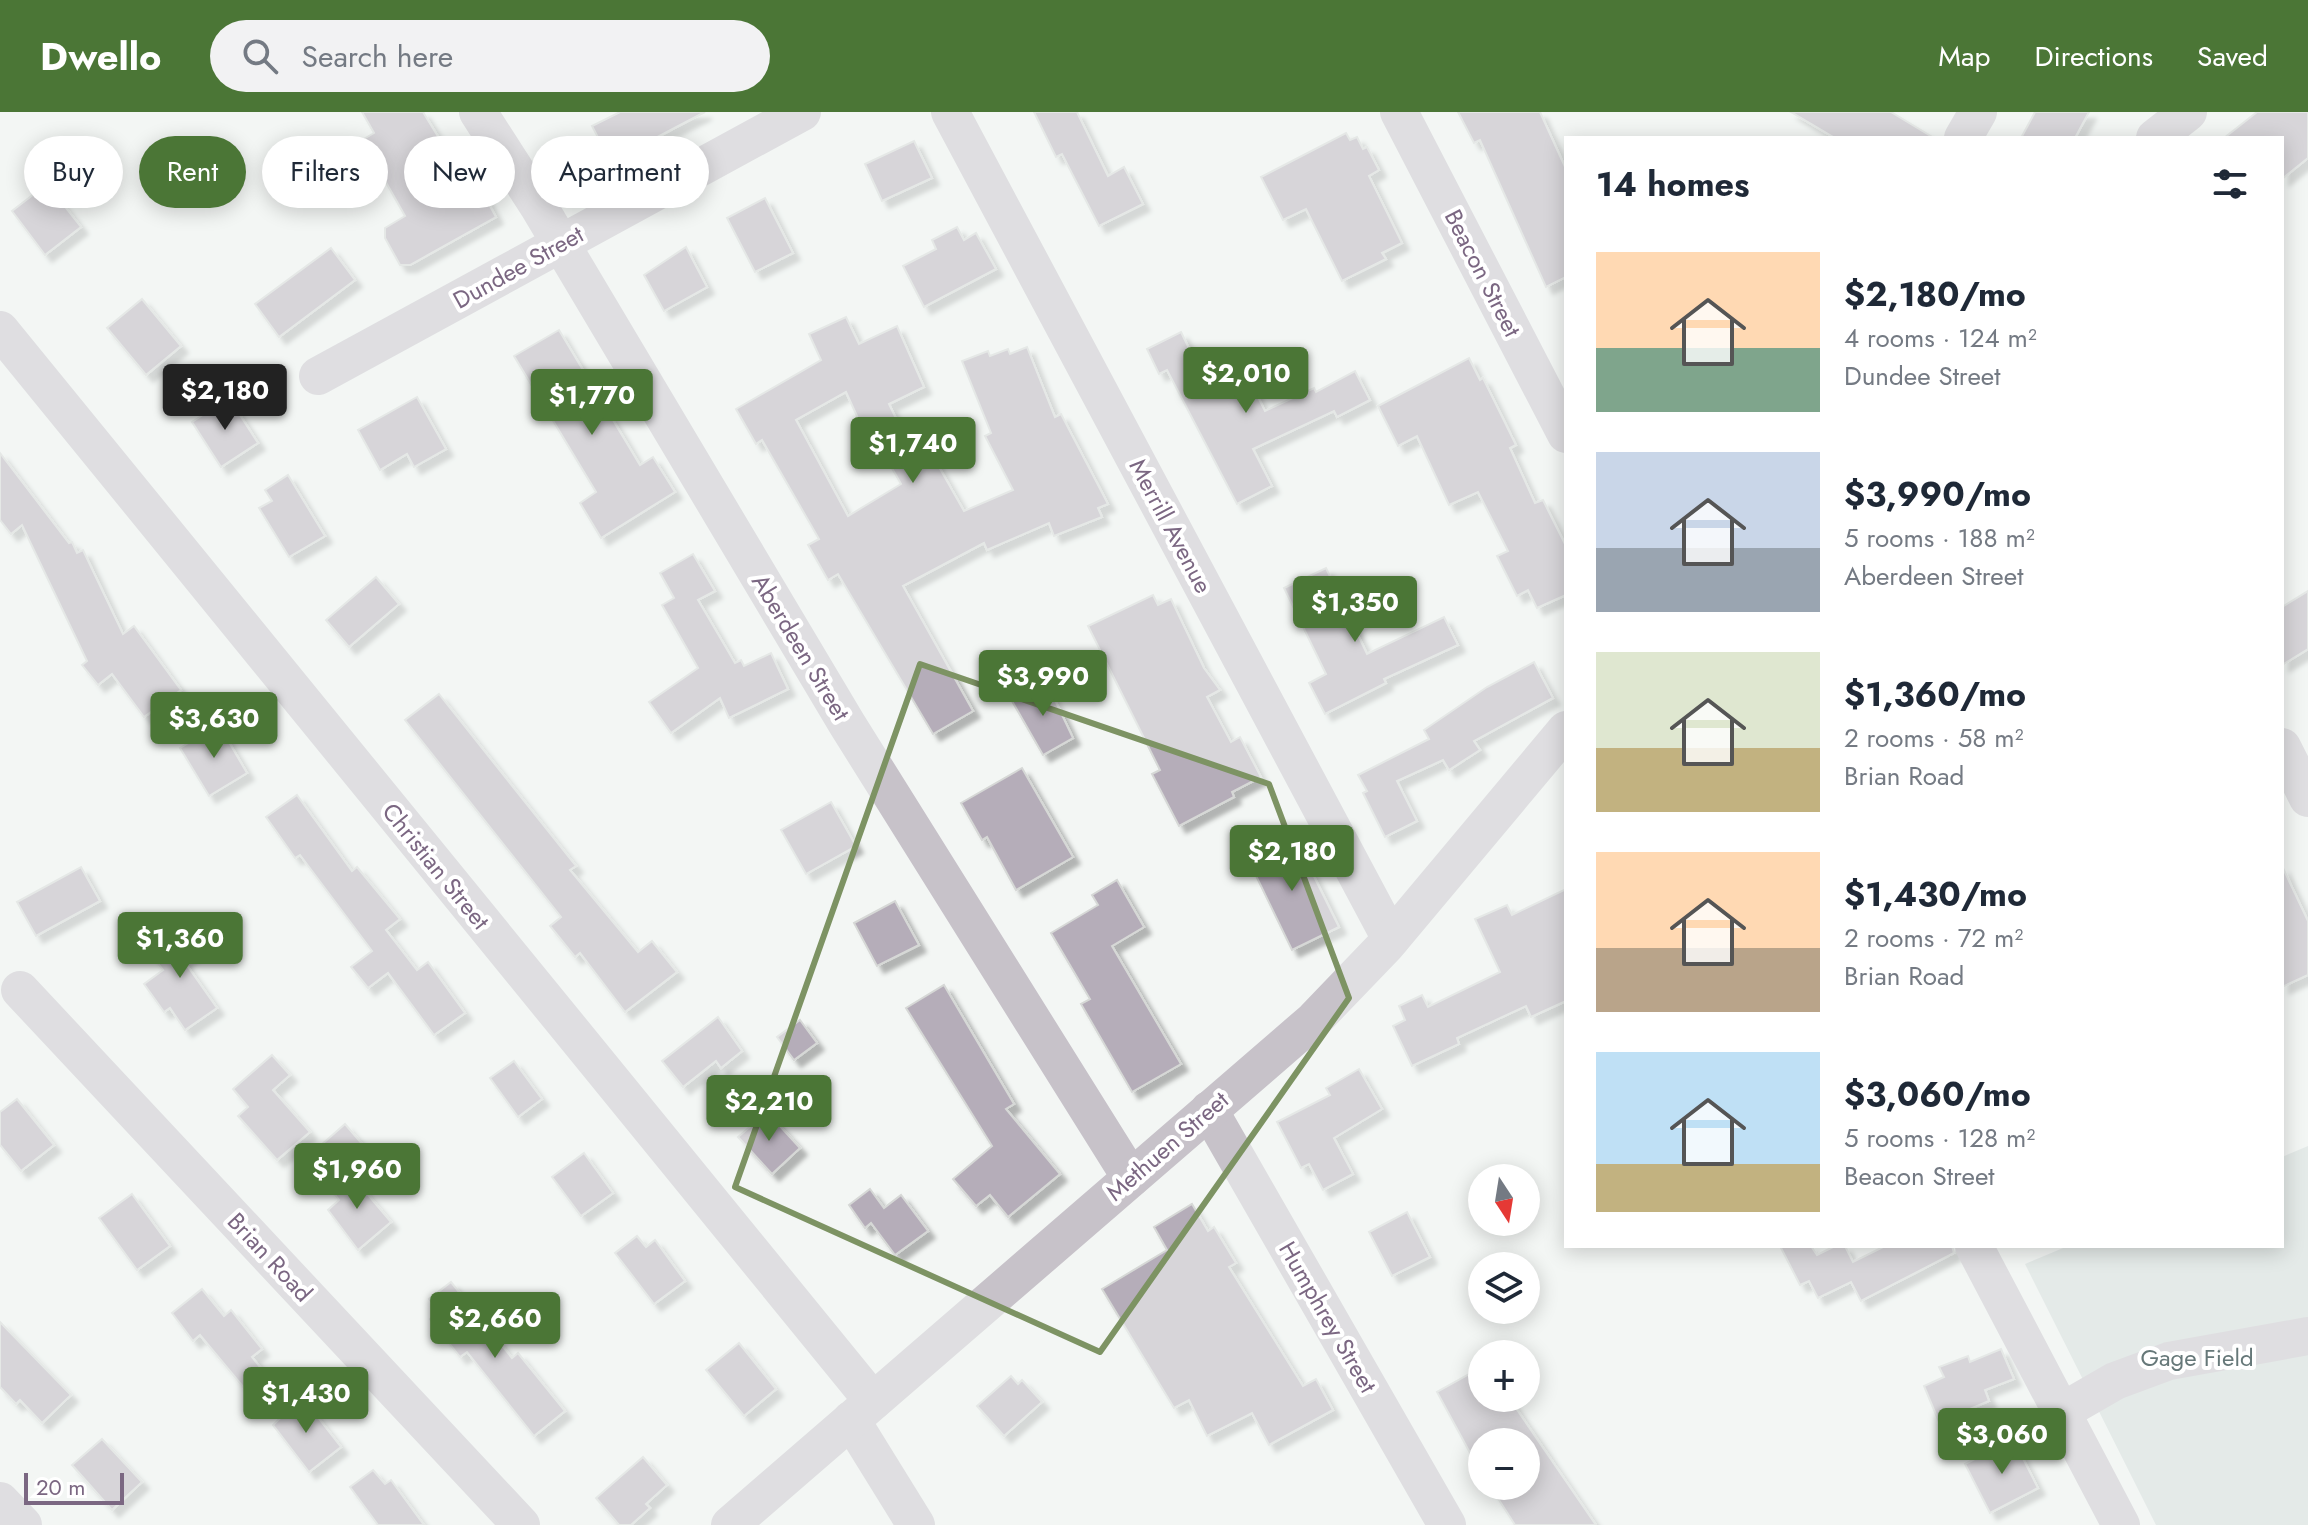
<!DOCTYPE html>
<meta charset="utf-8">
<style>
body{margin:0;font-family:Jost,sans-serif;background:#f2f2f3;color:#1f2937;height:100vh;display:flex;flex-direction:column;font-size:30px;white-space:nowrap}
*{box-sizing:border-box;margin:0}
p{font-size:26px;color:#747a83}
.icon{flex:none;width:44px;height:44px;fill:none;stroke:currentColor;stroke-width:2;stroke-linecap:round;stroke-linejoin:round}
.map{position:relative;flex:1;overflow:hidden}
.details{position:absolute;left:1564px;top:24px;width:720px;height:1112px;display:flex;flex-direction:column;background:#fff;border-radius:0px;box-shadow:0 4px 20px #0003}
.details>*{flex:none}
.banner{position:absolute;left:24px;top:24px;width:760px;height:72px;display:flex;gap:16px}
.needle{width:52px;rotate:168deg}
.buttons{position:absolute;left:1468px;top:1052px;display:grid;gap:16px}
.buttons a{display:grid;place-items:center;width:72px;height:72px;border-radius:50%;background:#fff;box-shadow:0 4px 20px #0003;font-size:40px}
.scale{position:absolute;left:24px;bottom:20px;width:100px;box-sizing:border-box;padding-left:8px;border:4px solid #7b6782;border-top:0;font-size:22px;line-height:28px;white-space:nowrap;color:#7b6782;-webkit-text-stroke:6px #fff;paint-order:stroke}
.price{position:absolute;translate:-50% -68px;padding:0 18px;border-radius:8px;background:#4b7636;color:#fff;font-size:26px;line-height:52px;filter:drop-shadow(0 2px 4px #0008)}
.price::after{content:'';position:absolute;left:50%;top:48px;width:24px;height:18px;margin-left:-12px;background:inherit;clip-path:polygon(0 0,100% 0,50% 100%)}
.price.active{background:#222;color:#fff}
ul{padding:0;list-style:none}
li{display:flex;align-items:center;gap:24px;height:200px;padding:0 32px}
li span{display:grid;place-items:center;flex:none;width:224px;height:160px;border-radius:0px;color:#555}
li>.icon{margin-inline-start:auto}
span .icon{width:96px;height:96px;fill:#fffc;stroke-width:1}
li b{font-size:34px}
h2{display:flex;justify-content:space-between;align-items:center;height:96px;padding:0 32px;font-size:34px}
.tag{padding:0 28px;border-radius:36px;background:#fff;box-shadow:0 4px 20px #0003;font-size:28px;line-height:72px}
.tag.active{background:#4b7636;color:#fff}
header{display:flex;align-items:center;gap:48px;box-sizing:border-box;height:112px;padding:0 40px;background:#4b7636;color:#fff}
header strong{font-size:38px}
nav{display:flex;gap:44px;margin-inline-start:auto;font-size:28px}
.search{width:560px;height:72px;background:#f2f2f3;display:flex;align-items:center;gap:20px;box-sizing:border-box;padding:0 28px;border-radius:44px;color:#747a83;font-size:30px}
.map>svg:first-child{display:block}
</style>
<header>
<strong>Dwello</strong>
<div class="search"><svg class="icon" aria-label="search" viewBox="0 0 24 24"><circle cx="10" cy="10" r="6"/><path d="M15 15l6 6"/></svg>Search here</div>
<nav><a>Map</a><a>Directions</a><a>Saved</a></nav>
</header>
<div class="map">
<svg width="2308" height="1413" viewBox="0 0 2308 1413">
<defs>
<filter id="shadow"><feDropShadow dx="7" dy="7" stdDeviation="2" flood-color="#0004"/></filter>
</defs>
<rect width="100%" height="100%" fill="#f3f6f4"/>
<path fill="#d3dbda" d="M 2308,1034 L 2308,1413 L 2156,1413 L 2025,1152 L 2068,1134 L 2282,1134 L 2282,1045 Z"/>
<g fill="#b5adb9" stroke="#d6d8d6" stroke-width="2" fill-rule="evenodd" filter="url(#shadow)">
<path d="M 362,0 L 423,0 L 466,70 L 474,65 L 496,105 L 410,153 L 400,153 L 385,126 L 385,116 L 405,104 L 362,28 L 374,21 Z"/>
<path d="M 620,0 L 705,0 L 646,31 L 649,37 L 614,56 L 592,14 Z"/>
<path d="M 1034,0 L 1077,0 L 1108,64 L 1124,55 L 1143,92 L 1099,114 L 1062,42 L 1056,45 Z"/>
<path d="M 1458,0 L 1540,0 L 1566,57 L 1566,165 L 1546,175 L 1480,28 L 1474,31 Z"/>
<path d="M 1791,0 L 1891,0 L 1934,26 L 1835,26 Z"/>
<path d="M 2035,0 L 2089,0 L 2075,26 L 2021,26 Z"/>
<path d="M 2257,0 L 2308,0 L 2308,46 L 2282,67 L 2282,26 L 2224,26 Z"/>
<path d="M 1346,21 L 1350,28 L 1357,25 L 1363,37 L 1367,35 L 1379,58 L 1369,64 L 1402,131 L 1382,141 L 1386,147 L 1342,169 L 1306,97 L 1283,108 L 1261,65 Z"/>
<path d="M 914,29 L 932,66 L 882,89 L 865,52 Z"/>
<path d="M 47,72 L 81,115 L 45,143 L 12,99 Z"/>
<path d="M 765,86 L 793,141 L 755,160 L 727,106 Z"/>
<path d="M 957,115 L 964,128 L 976,121 L 996,157 L 924,195 L 903,154 L 936,137 L 932,128 Z"/>
<path d="M 686,135 L 707,175 L 664,199 L 644,163 Z"/>
<path d="M 331,136 L 355,168 L 279,225 L 255,192 Z"/>
<path d="M 142,187 L 181,234 L 146,263 L 107,216 Z"/>
<path d="M 846,205 L 859,232 L 897,214 L 924,275 L 889,292 L 912,340 L 926,332 L 964,399 L 1013,378 L 985,324 L 991,321 L 962,249 L 988,239 L 990,244 L 1008,237 L 1010,242 L 1027,235 L 1055,305 L 1061,302 L 1108,392 L 1098,396 L 1102,405 L 1054,424 L 1049,411 L 987,438 L 984,431 L 903,474 L 973,599 L 933,622 L 838,462 L 828,468 L 808,433 L 819,427 L 762,328 L 756,332 L 736,297 L 821,248 L 809,222 ZM 846,280 L 861,313 L 866,311 L 901,372 L 848,404 L 796,308 Z"/>
<path d="M 559,218 L 640,353 L 653,345 L 675,380 L 601,426 L 580,391 L 596,380 L 514,244 Z"/>
<path d="M 1181,220 L 1205,269 L 1217,263 L 1227,283 L 1251,271 L 1265,299 L 1314,276 L 1316,280 L 1355,259 L 1370,288 L 1337,305 L 1334,299 L 1253,337 L 1272,374 L 1237,392 L 1167,258 L 1159,262 L 1147,237 Z"/>
<path d="M 1469,246 L 1480,268 L 1483,266 L 1516,333 L 1510,336 L 1535,391 L 1543,388 L 1566,434 L 1566,483 L 1537,496 L 1528,478 L 1517,484 L 1497,444 L 1508,439 L 1478,380 L 1449,393 L 1417,324 L 1398,334 L 1378,294 Z"/>
<path d="M 417,285 L 446,337 L 414,355 L 407,342 L 380,358 L 358,318 Z"/>
<path d="M 229,286 L 258,331 L 221,355 L 192,310 Z"/>
<path d="M 0,341 L 69,431 L 72,430 L 77,441 L 83,438 L 123,522 L 134,514 L 181,578 L 144,605 L 112,562 L 98,573 L 82,553 L 87,549 L 22,413 L 11,422 L 0,408 Z"/>
<path d="M 288,363 L 325,424 L 289,445 L 259,396 L 272,389 L 265,378 Z"/>
<path d="M 693,442 L 715,479 L 698,488 L 735,551 L 741,548 L 744,554 L 771,541 L 788,577 L 729,606 L 720,586 L 671,621 L 649,590 L 698,556 L 662,493 L 674,486 L 660,461 Z"/>
<path d="M 1326,456 L 1367,542 L 1444,505 L 1458,533 L 1384,567 L 1386,571 L 1325,602 L 1309,571 L 1326,562 L 1284,476 Z"/>
<path d="M 376,465 L 399,492 L 349,535 L 326,508 Z"/>
<path d="M 2308,479 L 2308,537 L 2282,553 L 2282,495 Z"/>
<path d="M 1153,483 L 1158,493 L 1171,487 L 1204,556 L 1220,578 L 1207,585 L 1231,630 L 1240,625 L 1261,665 L 1232,680 L 1234,685 L 1179,714 L 1152,662 L 1160,658 L 1088,514 Z"/>
<path d="M 1534,550 L 1553,586 L 1474,629 L 1480,638 L 1449,658 L 1443,648 L 1397,669 L 1417,709 L 1385,725 L 1363,681 L 1367,679 L 1358,663 L 1429,627 L 1424,618 L 1487,575 Z"/>
<path d="M 1046,569 L 1073,626 L 1043,643 L 1012,589 Z"/>
<path d="M 439,582 L 576,754 L 570,758 L 638,840 L 652,829 L 677,860 L 625,900 L 580,841 L 575,845 L 550,814 L 561,805 L 405,608 Z"/>
<path d="M 219,613 L 247,661 L 209,684 L 180,636 Z"/>
<path d="M 1022,656 L 1073,745 L 1016,778 L 987,725 L 982,728 L 961,691 Z"/>
<path d="M 297,683 L 352,759 L 357,755 L 400,807 L 386,818 L 417,858 L 428,850 L 465,901 L 434,923 L 388,861 L 368,876 L 351,855 L 372,839 L 300,743 L 295,746 L 266,705 Z"/>
<path d="M 831,690 L 856,734 L 806,762 L 781,718 Z"/>
<path d="M 1296,728 L 1339,815 L 1292,838 L 1245,741 L 1270,729 L 1275,738 Z"/>
<path d="M 2282,754 L 2308,809 L 2308,863 L 2282,875 Z"/>
<path d="M 81,755 L 100,789 L 36,824 L 17,790 Z"/>
<path d="M 1117,768 L 1144,815 L 1112,834 L 1181,952 L 1132,980 L 1081,892 L 1090,887 L 1051,821 L 1098,793 L 1092,783 Z"/>
<path d="M 1566,777 L 1566,889 L 1531,905 L 1526,894 L 1457,926 L 1459,932 L 1412,954 L 1393,914 L 1405,908 L 1399,894 L 1422,883 L 1428,895 L 1500,860 L 1475,807 L 1507,793 L 1512,803 Z"/>
<path d="M 895,789 L 919,833 L 877,854 L 854,811 Z"/>
<path d="M 191,813 L 205,834 L 184,849 L 217,896 L 185,918 L 170,896 L 164,900 L 144,872 L 163,858 L 150,841 Z"/>
<path d="M 944,873 L 1014,992 L 1006,997 L 1060,1062 L 1008,1105 L 990,1083 L 976,1094 L 953,1067 L 992,1034 L 906,896 Z"/>
<path d="M 718,905 L 742,939 L 721,956 L 716,949 L 683,975 L 662,949 Z"/>
<path d="M 800,908 L 817,931 L 794,948 L 777,925 Z"/>
<path d="M 272,943 L 290,963 L 273,978 L 310,1020 L 277,1048 L 238,1004 L 248,995 L 233,977 Z"/>
<path d="M 514,949 L 542,987 L 518,1005 L 490,966 Z"/>
<path d="M 1359,957 L 1382,997 L 1334,1026 L 1353,1062 L 1323,1078 L 1309,1052 L 1301,1056 L 1277,1010 L 1330,983 L 1326,976 Z"/>
<path d="M 17,987 L 54,1033 L 21,1059 L 0,1033 L 0,1000 Z"/>
<path d="M 767,1000 L 800,1036 L 772,1062 L 738,1025 Z"/>
<path d="M 345,1012 L 363,1033 L 339,1054 L 321,1033 Z"/>
<path d="M 584,1041 L 613,1081 L 581,1104 L 552,1065 Z"/>
<path d="M 348,1059 L 391,1110 L 358,1138 L 328,1098 L 339,1088 L 329,1075 Z"/>
<path d="M 870,1077 L 884,1096 L 901,1083 L 928,1119 L 895,1143 L 871,1111 L 865,1116 L 849,1093 Z"/>
<path d="M 132,1082 L 170,1134 L 137,1158 L 99,1106 Z"/>
<path d="M 1192,1092 L 1208,1119 L 1214,1115 L 1236,1151 L 1229,1155 L 1303,1274 L 1316,1267 L 1333,1298 L 1269,1333 L 1252,1301 L 1207,1324 L 1189,1288 L 1174,1296 L 1102,1177 L 1167,1138 L 1154,1115 Z"/>
<path d="M 1407,1100 L 1430,1145 L 1392,1164 L 1369,1120 Z"/>
<path d="M 637,1124 L 646,1135 L 655,1128 L 685,1169 L 654,1192 L 615,1141 Z"/>
<path d="M 1780,1134 L 1811,1134 L 1817,1143 L 1835,1134 L 1845,1134 L 1853,1150 L 1885,1134 L 1952,1134 L 1954,1141 L 1861,1189 L 1851,1170 L 1818,1186 L 1809,1169 L 1800,1173 Z"/>
<path d="M 451,1170 L 512,1246 L 518,1241 L 565,1299 L 534,1324 L 467,1240 L 460,1245 L 430,1207 L 439,1199 L 429,1187 Z"/>
<path d="M 202,1177 L 224,1204 L 231,1198 L 262,1237 L 252,1245 L 263,1259 L 244,1276 L 200,1223 L 193,1229 L 172,1201 Z"/>
<path d="M 0,1210 L 71,1283 L 42,1311 L 20,1288 L 16,1292 L 0,1275 Z"/>
<path d="M 739,1231 L 776,1277 L 744,1304 L 706,1258 Z"/>
<path d="M 2001,1237 L 2014,1267 L 1985,1278 L 1989,1289 L 1939,1310 L 1924,1274 L 1944,1265 L 1939,1255 L 1968,1244 L 1970,1250 Z"/>
<path d="M 1482,1255 L 1482,1286 L 1509,1286 L 1596,1413 L 1515,1413 L 1490,1374 L 1526,1374 L 1526,1330 L 1482,1330 L 1482,1363 L 1437,1280 Z"/>
<path d="M 1011,1264 L 1018,1272 L 1022,1268 L 1042,1290 L 1004,1324 L 977,1294 Z"/>
<path d="M 302,1285 L 341,1335 L 309,1360 L 273,1313 Z"/>
<path d="M 102,1327 L 142,1370 L 112,1398 L 72,1353 Z"/>
<path d="M 2013,1327 L 2038,1376 L 1990,1401 L 1965,1352 Z"/>
<path d="M 643,1345 L 667,1373 L 646,1392 L 650,1396 L 631,1413 L 619,1413 L 596,1386 Z"/>
<path d="M 373,1358 L 385,1372 L 391,1368 L 424,1413 L 378,1413 L 350,1375 Z"/>
</g>
<g fill="none" stroke-linecap="round" stroke-linejoin="round">
<g stroke="#c7c2c9" stroke-width="38">
<path d="M 478,0 L 539,95 L 847,612 L 1131,1066"/>
<path d="M 950,0 L 1391,827"/>
<path d="M 1399,0 L 1566,322"/>
<path d="M 1963,26 L 1978,0"/>
<path d="M 2155,26 L 2188,0"/>
<path d="M 0,218 L 873,1289"/>
<path d="M 318,264 L 802,0"/>
<path d="M 2282,635 L 2308,686"/>
<path d="M 20,878 L 521,1413"/>
<path d="M 1209,998 L 1447,1413"/>
<path d="M 1974,1134 L 2121,1413"/>
<path d="M 2063,1299 L 2115,1269 L 2169,1249 L 2308,1224"/>
<path d="M 851,1308 L 916,1413"/>
<path d="M 0,1389 L 23,1413"/>
<path d="M 730,1413 L 1314,908 L 1386,833 L 1566,618"/>
</g>
</g>
<path d="M0 0H2308V1413H0ZM 920,552 L 1269,672 L 1349,886 L 1100,1240 L 735,1075 Z" fill="#f3f6f4" fill-opacity=".55" fill-rule="evenodd"/>
<path fill="none" stroke="#7d9363" stroke-width="6" stroke-linejoin="round" d="M 920,552 L 1269,672 L 1349,886 L 1100,1240 L 735,1075 Z"/>
<g text-anchor="middle" dominant-baseline="central" stroke-width="8" stroke-linejoin="round" paint-order="stroke">
<g font-size="24" fill="#7b6782" stroke="#fff">
<text transform="translate(518 155) rotate(-29)">Dundee Street</text>
<text transform="translate(1483 161) rotate(63)">Beacon Street</text>
<text transform="translate(1171 414) rotate(62)">Merrill Avenue</text>
<text transform="translate(801 535) rotate(59)">Aberdeen Street</text>
<text transform="translate(436 754) rotate(51)">Christian Street</text>
<text transform="translate(1167 1034) rotate(-41)">Methuen Street</text>
<text transform="translate(270 1145) rotate(47)">Brian Road</text>
<text transform="translate(1328 1205) rotate(60)">Humphrey Street</text>
</g>
<g font-size="24" fill="#667879" stroke="#fff">
<text x="2197" y="1245">Gage Field</text>
</g>
</g>
</svg>
<div class="buttons">
<a><svg class="needle" viewBox="-14 -14 28 28"><path d="M0-13l5 13h-10z" fill="#e53935"/><path d="M0 13l5-13h-10z" fill="#747a83"/></svg></a>
<a><svg class="icon" aria-label="layers" viewBox="0 0 24 24"><path d="M12 4l9 5-9 5-9-5zM3 14l9 5 9-5"/></svg></a>
<a>+</a>
<a>−</a>
</div>
<div class="scale">20 m</div>
<b class="price" style="left:1246px;top:303px">$2,010</b>
<b class="price active" style="left:225px;top:320px">$2,180</b>
<b class="price" style="left:592px;top:325px">$1,770</b>
<b class="price" style="left:913px;top:373px">$1,740</b>
<b class="price" style="left:1355px;top:532px">$1,350</b>
<b class="price" style="left:1043px;top:606px">$3,990</b>
<b class="price" style="left:214px;top:648px">$3,630</b>
<b class="price" style="left:1292px;top:781px">$2,180</b>
<b class="price" style="left:180px;top:868px">$1,360</b>
<b class="price" style="left:769px;top:1031px">$2,210</b>
<b class="price" style="left:357px;top:1099px">$1,960</b>
<b class="price" style="left:495px;top:1248px">$2,660</b>
<b class="price" style="left:306px;top:1323px">$1,430</b>
<b class="price" style="left:2002px;top:1364px">$3,060</b>
<div class="banner">
<a class="tag">Buy</a>
<a class="tag active">Rent</a>
<a class="tag">Filters</a>
<a class="tag">New</a>
<a class="tag">Apartment</a>
</div>
<section class="details">
<h2>14 homes<svg class="icon" aria-label="filters" viewBox="0 0 24 24"><path d="M4 7h16M4 17h16"/><circle cx="9" cy="7" r="2"/><circle cx="15" cy="17" r="2"/></svg></h2>
<ul>
<li><span style="background:linear-gradient(#ffd9b3 60%,#7fa58c 0)"><svg class="icon" aria-label="home" viewBox="0 0 24 24"><path d="M3 11l9-7 9 7M6 9v11h12V9"/></svg></span><div><b>$2,180/mo</b><p>4 rooms · 124 m²</p><p>Dundee Street</p></div></li>
<li><span style="background:linear-gradient(#c9d6e8 60%,#9aa5b1 0)"><svg class="icon" aria-label="home" viewBox="0 0 24 24"><path d="M3 11l9-7 9 7M6 9v11h12V9"/></svg></span><div><b>$3,990/mo</b><p>5 rooms · 188 m²</p><p>Aberdeen Street</p></div></li>
<li><span style="background:linear-gradient(#dfe7d0 60%,#c2b280 0)"><svg class="icon" aria-label="home" viewBox="0 0 24 24"><path d="M3 11l9-7 9 7M6 9v11h12V9"/></svg></span><div><b>$1,360/mo</b><p>2 rooms · 58 m²</p><p>Brian Road</p></div></li>
<li><span style="background:linear-gradient(#ffd9b3 60%,#b9a48a 0)"><svg class="icon" aria-label="home" viewBox="0 0 24 24"><path d="M3 11l9-7 9 7M6 9v11h12V9"/></svg></span><div><b>$1,430/mo</b><p>2 rooms · 72 m²</p><p>Brian Road</p></div></li>
<li><span style="background:linear-gradient(#bfe0f5 70%,#c2b280 0)"><svg class="icon" aria-label="home" viewBox="0 0 24 24"><path d="M3 11l9-7 9 7M6 9v11h12V9"/></svg></span><div><b>$3,060/mo</b><p>5 rooms · 128 m²</p><p>Beacon Street</p></div></li>
</ul>
</section>
</div>
